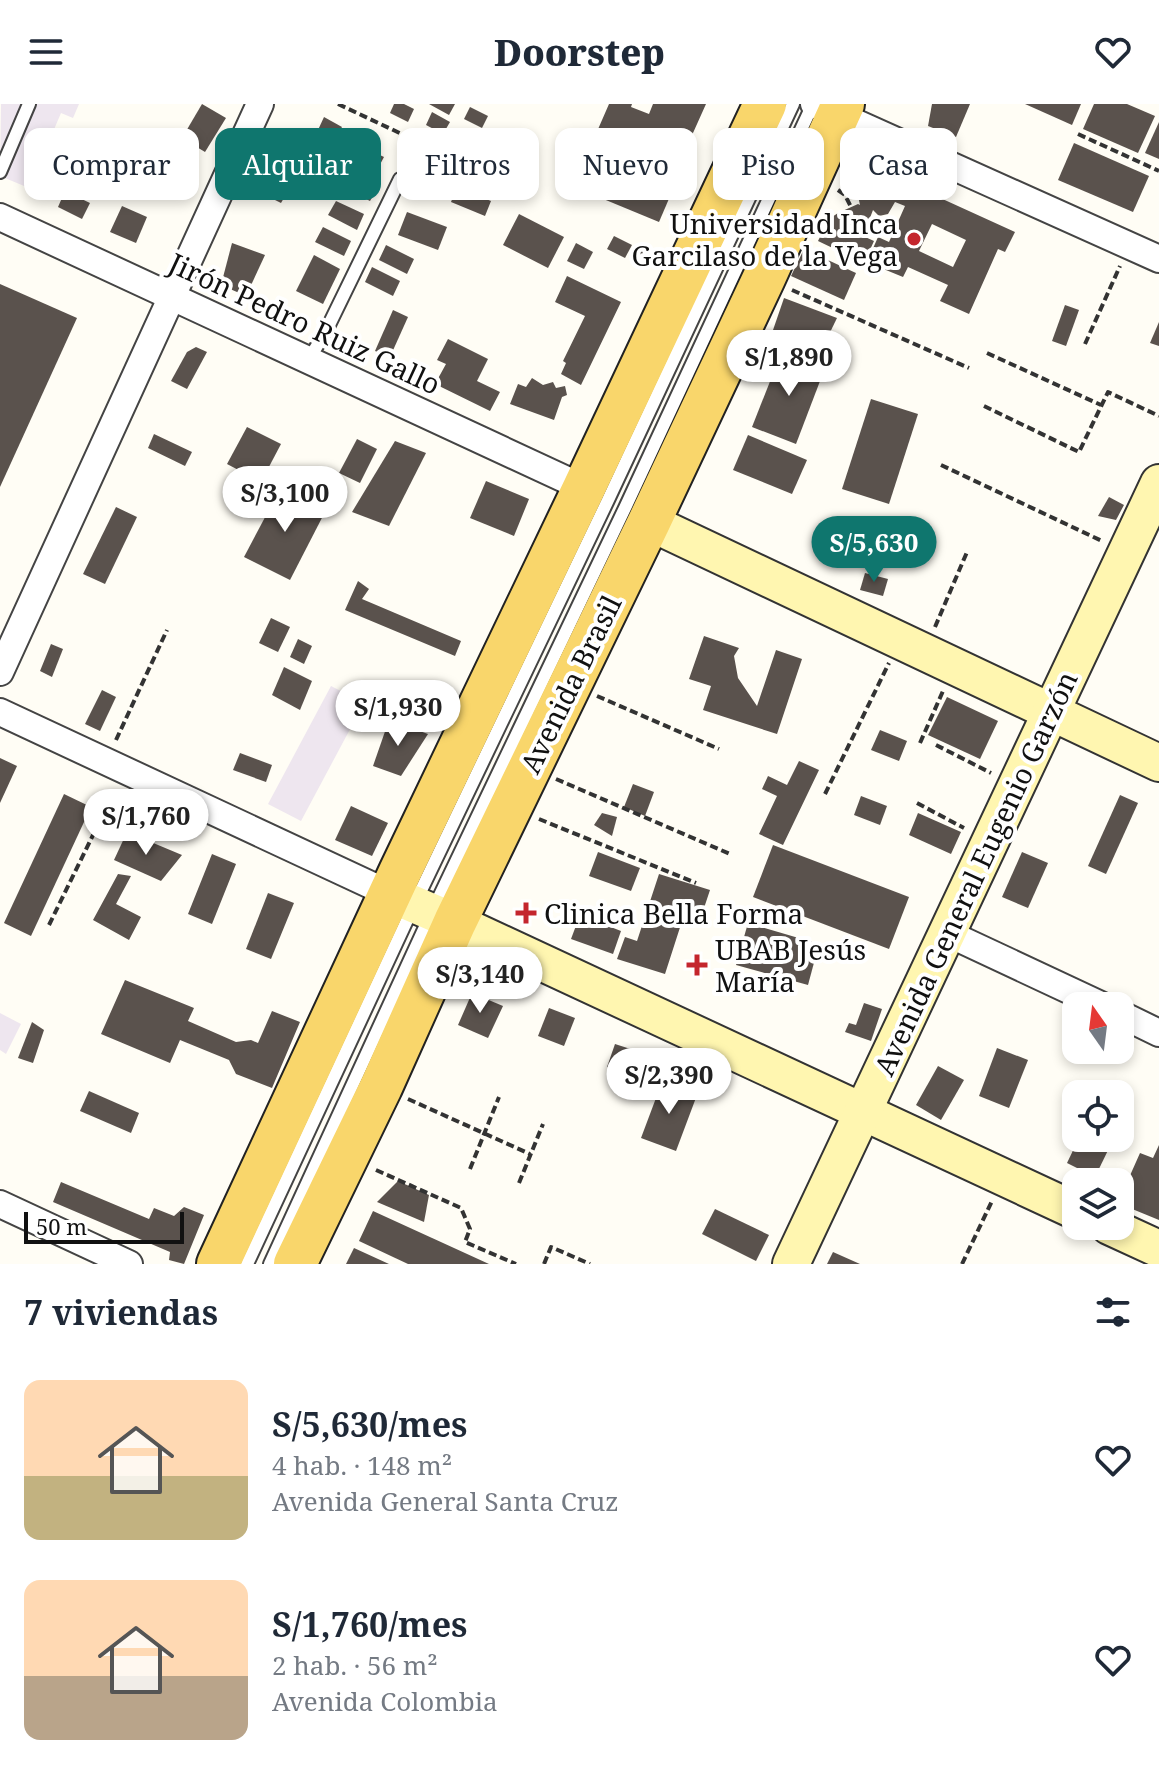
<!DOCTYPE html>
<html lang="es">
<meta charset="utf-8">
<style>
body{margin:0;font-family:"Noto Serif",serif;background:#f2f2f3;color:#1f2937;height:100vh;display:flex;flex-direction:column;font-size:30px;white-space:nowrap}
*{box-sizing:border-box;margin:0}
p{font-size:26px;color:#747a83}
.icon{flex:none;width:44px;height:44px;fill:none;stroke:currentColor;stroke-width:2;stroke-linecap:round;stroke-linejoin:round}
.map{position:relative;height:1160px;overflow:hidden}
.panel{display:flex;flex-direction:column;background:#fff;flex:1}
.panel>*{flex:none}
.banner{position:absolute;left:24px;top:24px;width:1112px;height:72px;display:flex;gap:16px}
.needle{width:52px;rotate:346deg}
.fabs{position:absolute;left:1062px;top:888px;display:grid;gap:16px}
.fabs a{display:grid;place-items:center;width:72px;height:72px;border-radius:16px;background:#fff;box-shadow:0 4px 12px #0003;font-size:40px}
.scale{position:absolute;left:24px;bottom:20px;width:160px;box-sizing:border-box;padding-left:8px;border:4px solid #111;border-top:0;font-size:22px;line-height:28px;white-space:nowrap;color:#111;-webkit-text-stroke:6px #fff;paint-order:stroke}
.price{position:absolute;translate:-50% -68px;padding:0 18px;border-radius:28px;background:#fff;color:#222;font-size:26px;line-height:52px;filter:drop-shadow(0 2px 4px #0008)}
.price::after{content:'';position:absolute;left:50%;top:48px;width:24px;height:18px;margin-left:-12px;background:inherit;clip-path:polygon(0 0,100% 0,50% 100%)}
.price.selected{background:#0f766e;color:#fff}
ul{padding:0;list-style:none}
li{display:flex;align-items:center;gap:24px;height:200px;padding:0 24px}
li span{display:grid;place-items:center;flex:none;width:224px;height:160px;border-radius:16px;color:#555}
li>.icon{margin-inline-start:auto}
span .icon{width:96px;height:96px;fill:#fffc;stroke-width:1}
li b{font-size:34px}
h2{display:flex;justify-content:space-between;align-items:center;height:96px;padding:0 24px;font-size:34px}
.tag{padding:0 28px;border-radius:16px;background:#fff;box-shadow:0 4px 12px #0003;font-size:28px;line-height:72px}
.tag.selected{background:#0f766e;color:#fff}
header{display:flex;justify-content:space-between;align-items:center;height:104px;padding:0 24px;background:#fff;font-size:36px;font-weight:800}
.map>svg:first-child{display:block}
</style>
<header><svg class="icon" aria-label="menu" viewBox="0 0 24 24"><path d="M4 6h16M4 12h16M4 18h16"/></svg>Doorstep<svg class="icon" aria-label="heart" viewBox="0 0 24 24"><path d="M12 20l-8-8c-3-5 5-10 8-4 3-6 11-1 8 4z"/></svg></header>
<div class="map">
<svg width="1159" height="1160" viewBox="0 0 1159 1160">
<rect width="100%" height="100%" fill="#fffdf5"/>
<g fill="#eee6ef">
<path d="M 1,0 L 79,0 L 73,14 L 61,9 L 29,84 L 0,72 Z"/>
<path d="M 331,582 L 364,599 L 301,717 L 268,700 Z"/>
<path d="M 0,909 L 21,920 L 6,950 L 0,946 Z"/>
</g>
<g fill="#5a524d" fill-rule="evenodd">
<path d="M 202,0 L 226,14 L 205,48 L 182,34 Z"/>
<path d="M 394,0 L 404,0 L 414,5 L 408,18 L 390,9 Z"/>
<path d="M 429,0 L 455,0 L 449,11 Z"/>
<path d="M 609,0 L 632,0 L 631,3 L 649,10 L 653,0 L 706,0 L 671,78 L 656,71 L 667,47 L 652,40 L 643,61 L 592,39 Z"/>
<path d="M 932,0 L 970,0 L 956,33 L 928,22 Z"/>
<path d="M 1025,0 L 1081,0 L 1072,21 Z"/>
<path d="M 1094,0 L 1127,0 L 1155,12 L 1138,49 L 1083,25 Z"/>
<path d="M 470,3 L 488,12 L 482,24 L 464,15 Z"/>
<path d="M 432,8 L 450,18 L 443,30 L 426,21 Z"/>
<path d="M 324,13 L 342,23 L 335,35 L 318,26 Z"/>
<path d="M 1159,18 L 1159,55 L 1145,49 Z"/>
<path d="M 301,25 L 319,35 L 313,48 L 295,38 Z"/>
<path d="M 481,37 L 499,47 L 492,59 L 474,50 Z"/>
<path d="M 355,39 L 384,53 L 376,68 L 348,53 Z"/>
<path d="M 1074,39 L 1149,72 L 1133,108 L 1058,76 Z"/>
<path d="M 566,47 L 671,90 L 659,118 L 555,75 Z"/>
<path d="M 282,59 L 299,68 L 293,81 L 275,71 Z"/>
<path d="M 170,64 L 193,68 L 183,91 L 162,83 Z"/>
<path d="M 874,64 L 887,71 L 895,92 L 911,88 L 914,82 L 1015,128 L 1005,148 L 998,145 L 969,210 L 940,197 L 948,181 L 908,163 L 903,173 L 881,164 L 885,155 L 871,149 L 878,133 L 889,138 L 905,102 L 895,98 L 888,110 L 879,112 L 873,106 L 863,132 L 874,137 L 864,159 L 818,137 L 829,115 L 838,109 L 858,100 L 860,101 L 856,83 L 859,69 ZM 932,120 L 966,136 L 953,163 L 919,147 Z"/>
<path d="M 421,66 L 449,80 L 442,95 L 413,81 Z"/>
<path d="M 350,68 L 378,83 L 370,97 L 342,83 Z"/>
<path d="M 492,73 L 510,83 L 503,95 L 485,86 Z"/>
<path d="M 270,78 L 288,87 L 281,99 L 263,90 Z"/>
<path d="M 457,83 L 491,97 L 485,112 L 451,98 Z"/>
<path d="M 65,87 L 90,99 L 82,115 L 58,103 Z"/>
<path d="M 336,97 L 364,110 L 357,126 L 328,111 Z"/>
<path d="M 122,102 L 147,113 L 136,139 L 110,128 Z"/>
<path d="M 407,108 L 447,123 L 438,146 L 398,131 Z"/>
<path d="M 519,110 L 564,133 L 548,164 L 503,141 Z"/>
<path d="M 323,123 L 351,137 L 344,152 L 315,138 Z"/>
<path d="M 614,132 L 632,141 L 625,154 L 607,145 Z"/>
<path d="M 232,139 L 265,151 L 246,192 L 221,181 Z"/>
<path d="M 576,139 L 593,148 L 584,165 L 567,157 Z"/>
<path d="M 386,141 L 414,155 L 407,170 L 379,156 Z"/>
<path d="M 642,142 L 660,152 L 653,164 L 636,155 Z"/>
<path d="M 804,145 L 856,169 L 844,196 L 791,172 Z"/>
<path d="M 314,151 L 340,165 L 323,200 L 296,187 Z"/>
<path d="M 372,163 L 400,177 L 393,192 L 365,178 Z"/>
<path d="M 567,172 L 621,198 L 581,281 L 561,270 L 566,259 L 563,257 L 585,212 L 555,198 Z"/>
<path d="M 0,180 L 77,214 L 0,383 Z"/>
<path d="M 784,194 L 837,214 L 820,249 L 772,229 Z"/>
<path d="M 1065,201 L 1079,206 L 1066,242 L 1052,237 Z"/>
<path d="M 393,206 L 408,213 L 390,253 L 375,247 Z"/>
<path d="M 1159,218 L 1159,242 L 1150,239 Z"/>
<path d="M 448,235 L 488,255 L 477,277 L 500,288 L 490,307 L 435,280 L 446,260 L 437,256 Z"/>
<path d="M 196,243 L 207,248 L 187,285 L 171,277 L 187,248 Z"/>
<path d="M 782,247 L 825,264 L 796,340 L 752,323 Z"/>
<path d="M 532,274 L 543,281 L 553,278 L 556,284 L 565,282 L 567,291 L 562,293 L 554,316 L 510,300 L 518,280 L 526,283 Z"/>
<path d="M 871,295 L 918,310 L 889,400 L 842,385 Z"/>
<path d="M 247,323 L 281,340 L 261,378 L 227,360 Z"/>
<path d="M 154,330 L 192,348 L 185,362 L 148,344 Z"/>
<path d="M 748,331 L 807,356 L 792,390 L 733,366 Z"/>
<path d="M 357,335 L 377,345 L 360,379 L 339,369 Z"/>
<path d="M 395,337 L 426,349 L 389,422 L 352,408 Z"/>
<path d="M 486,377 L 529,395 L 514,432 L 470,414 Z"/>
<path d="M 281,383 L 326,406 L 290,476 L 244,453 Z"/>
<path d="M 1109,393 L 1124,401 L 1116,416 L 1098,412 Z"/>
<path d="M 116,403 L 137,413 L 105,480 L 83,470 Z"/>
<path d="M 865,469 L 888,475 L 883,492 L 860,486 Z"/>
<path d="M 358,477 L 369,485 L 362,495 L 461,537 L 455,552 L 345,506 Z"/>
<path d="M 271,514 L 290,523 L 278,548 L 259,539 Z"/>
<path d="M 704,532 L 739,544 L 734,552 L 738,574 L 757,602 L 776,546 L 802,555 L 777,630 L 703,606 L 711,582 L 689,575 Z"/>
<path d="M 298,535 L 312,542 L 304,560 L 290,553 Z"/>
<path d="M 51,540 L 63,545 L 52,573 L 40,567 Z"/>
<path d="M 284,563 L 312,577 L 300,606 L 272,591 Z"/>
<path d="M 102,586 L 116,593 L 100,627 L 85,620 Z"/>
<path d="M 947,593 L 998,617 L 980,655 L 928,631 Z"/>
<path d="M 389,616 L 428,630 L 401,672 L 373,662 Z"/>
<path d="M 880,626 L 907,637 L 899,657 L 871,646 Z"/>
<path d="M 240,649 L 272,661 L 266,678 L 233,666 Z"/>
<path d="M 0,654 L 17,662 L 0,699 Z"/>
<path d="M 799,657 L 819,666 L 783,741 L 759,730 L 777,692 L 762,685 L 768,672 L 787,681 Z"/>
<path d="M 633,680 L 654,688 L 645,712 L 624,703 Z"/>
<path d="M 64,690 L 91,703 L 31,832 L 4,819 Z"/>
<path d="M 1120,691 L 1138,699 L 1106,770 L 1088,762 Z"/>
<path d="M 861,692 L 887,702 L 880,721 L 854,711 Z"/>
<path d="M 351,702 L 388,719 L 372,752 L 335,736 Z"/>
<path d="M 602,709 L 617,713 L 612,732 L 594,721 Z"/>
<path d="M 918,709 L 961,728 L 951,750 L 909,731 Z"/>
<path d="M 127,728 L 182,751 L 161,777 L 114,756 Z"/>
<path d="M 773,741 L 909,793 L 889,845 L 753,793 Z"/>
<path d="M 598,748 L 640,764 L 631,787 L 589,772 Z"/>
<path d="M 1022,748 L 1048,759 L 1028,804 L 1002,793 Z"/>
<path d="M 212,750 L 236,760 L 212,820 L 188,810 Z"/>
<path d="M 118,770 L 131,772 L 116,800 L 141,813 L 129,836 L 93,816 Z"/>
<path d="M 659,770 L 710,786 L 700,816 L 684,811 L 665,870 L 617,855 L 625,833 L 637,837 Z"/>
<path d="M 268,789 L 294,799 L 271,855 L 246,845 Z"/>
<path d="M 580,811 L 621,827 L 613,850 L 571,835 Z"/>
<path d="M 748,819 L 819,840 L 808,881 L 736,861 Z"/>
<path d="M 125,876 L 194,904 L 188,917 L 236,938 L 251,936 L 258,939 L 272,907 L 300,918 L 272,984 L 236,970 L 229,956 L 180,936 L 170,959 L 101,930 Z"/>
<path d="M 472,889 L 503,902 L 488,934 L 458,921 Z"/>
<path d="M 864,899 L 882,905 L 871,937 L 845,928 L 849,919 L 856,921 Z"/>
<path d="M 549,904 L 575,914 L 564,942 L 538,932 Z"/>
<path d="M 32,918 L 44,926 L 33,959 L 18,954 Z"/>
<path d="M 615,940 L 649,951 L 641,975 L 607,963 Z"/>
<path d="M 997,944 L 1028,956 L 1009,1004 L 979,992 Z"/>
<path d="M 938,962 L 964,976 L 941,1016 L 916,1001 Z"/>
<path d="M 662,978 L 697,991 L 676,1047 L 641,1034 Z"/>
<path d="M 89,987 L 139,1009 L 131,1029 L 80,1007 Z"/>
<path d="M 1079,1034 L 1114,1034 L 1095,1073 L 1067,1059 Z"/>
<path d="M 1159,1041 L 1159,1116 L 1120,1100 L 1120,1094 L 1140,1049 L 1153,1054 Z"/>
<path d="M 398,1077 L 429,1091 L 424,1118 L 377,1098 Z"/>
<path d="M 61,1078 L 149,1115 L 154,1104 L 174,1112 L 184,1103 L 204,1111 L 184,1160 L 169,1156 L 170,1148 L 53,1098 Z"/>
<path d="M 715,1105 L 769,1131 L 756,1157 L 702,1130 Z"/>
<path d="M 373,1107 L 489,1160 L 408,1160 L 359,1137 Z"/>
<path d="M 354,1144 L 389,1160 L 346,1160 Z"/>
<path d="M 833,1148 L 860,1160 L 827,1160 Z"/>
</g>
<g fill="none" stroke-linecap="round" stroke-linejoin="round">
<g stroke="#444" stroke-width="16">
<g id="lane">
<path d="M 0,68 L 29,0"/>
<path d="M 309,255 L 326,227 L 400,75"/>
<path d="M 247,1160 L 414,801 L 608,396 L 793,0"/>
<path d="M 270,1160 L 432,808 L 625,404 L 813,0"/>
</g>
</g>
<g stroke="#444" stroke-width="30">
<g id="street">
<path d="M 814,0 L 1159,155"/>
<path d="M 0,113 L 584,384"/>
<path d="M 0,568 L 260,0"/>
<path d="M 0,608 L 390,790"/>
<path d="M 947,829 L 1103,902"/>
<path d="M 1120,910 L 1159,929"/>
<path d="M 0,1100 L 129,1160"/>
</g>
</g>
<g stroke="#333" stroke-width="40">
<g id="secondary">
<path d="M 649,418 L 1159,659"/>
<path d="M 390,790 L 455,818 L 1076,1107"/>
<path d="M 1109,1122 L 1159,1145"/>
<path d="M 791,1160 L 1159,379"/>
</g>
</g>
<g stroke="#222" stroke-width="46">
<g id="primary">
<path d="M 218,1160 L 400,768 L 584,384 L 765,0"/>
<path d="M 295,1160 L 381,983 L 455,818 L 649,418 L 764,174 L 843,0"/>
</g>
</g>
<g stroke="#333" stroke-width="4" stroke-dasharray="8 4" stroke-linecap="butt">
<path d="M 338,0 L 457,56"/>
<path d="M 1078,30 L 1159,67"/>
<path d="M 838,86 L 845,91 L 851,103"/>
<path d="M 792,186 L 969,264"/>
<path d="M 1085,240 L 1120,162"/>
<path d="M 987,249 L 1101,301"/>
<path d="M 984,302 L 1079,348 L 1108,288 L 1159,312"/>
<path d="M 941,361 L 1102,437"/>
<path d="M 935,523 L 967,448"/>
<path d="M 597,592 L 719,645"/>
<path d="M 116,636 L 167,526"/>
<path d="M 920,639 L 943,587"/>
<path d="M 936,641 L 991,669"/>
<path d="M 556,675 L 730,750"/>
<path d="M 825,690 L 889,559"/>
<path d="M 917,699 L 964,724"/>
<path d="M 539,715 L 696,779"/>
<path d="M 49,821 L 115,686"/>
<path d="M 408,995 L 530,1050"/>
<path d="M 470,1065 L 499,993"/>
<path d="M 376,1066 L 461,1104 L 470,1125 L 465,1138 L 516,1160"/>
<path d="M 519,1079 L 543,1020"/>
<path d="M 544,1160 L 551,1143 L 590,1160"/>
<path d="M 962,1160 L 992,1097"/>
</g>
<use href="#lane" stroke="#fff" stroke-width="12"/>
<use href="#street" stroke="#fff" stroke-width="26"/>
<use href="#secondary" stroke="#fff6b0" stroke-width="36"/>
<use href="#primary" stroke="#f9d66b" stroke-width="42"/>
</g>
<g fill="#c4262e" stroke="#fff" stroke-width="3">
<circle cx="914" cy="135" r="8"/>
<path d="M522 797h8v8h8v8h-8v8h-8v-8h-8v-8h8z"/>
<path d="M693 849h8v8h8v8h-8v8h-8v-8h-8v-8h8z"/>
</g>
<g text-anchor="middle" dominant-baseline="central" stroke-width="8" stroke-linejoin="round" paint-order="stroke">
<g font-size="28" fill="#111" stroke="#fff" text-anchor="start">
<text x="898" y="119" text-anchor="end">Universidad Inca<tspan x="898" dy="32">Garcilaso de la Vega</tspan></text>
<text x="544" y="809">Clinica Bella Forma</text>
<text x="715" y="845">UBAB Jesús<tspan x="715" dy="32">María</tspan></text>
</g>
<g font-size="28" fill="#111" stroke="#fff">
<text transform="translate(305 219) rotate(25)">Jirón Pedro Ruiz Gallo</text>
<text transform="translate(570 580) rotate(-64)">Avenida Brasil</text>
<text transform="translate(975 769) rotate(-65)">Avenida General Eugenio Garzón</text>
</g>
</g>
</svg>
<div class="fabs">
<a><svg class="needle" viewBox="-14 -14 28 28"><path d="M0-13l5 13h-10z" fill="#e53935"/><path d="M0 13l5-13h-10z" fill="#747a83"/></svg></a>
<a><svg class="icon" aria-label="locate" viewBox="0 0 24 24"><circle cx="12" cy="12" r="6"/><path d="M12 2v4M12 18v4M2 12h4M18 12h4"/></svg></a>
<a><svg class="icon" aria-label="layers" viewBox="0 0 24 24"><path d="M12 4l9 5-9 5-9-5zM3 14l9 5 9-5"/></svg></a>
</div>
<div class="scale">50 m</div>
<b class="price" style="left:789px;top:294px">S/1,890</b>
<b class="price" style="left:285px;top:430px">S/3,100</b>
<b class="price selected" style="left:874px;top:480px">S/5,630</b>
<b class="price" style="left:398px;top:644px">S/1,930</b>
<b class="price" style="left:146px;top:753px">S/1,760</b>
<b class="price" style="left:480px;top:911px">S/3,140</b>
<b class="price" style="left:669px;top:1012px">S/2,390</b>
<div class="banner">
<a class="tag">Comprar</a>
<a class="tag selected">Alquilar</a>
<a class="tag">Filtros</a>
<a class="tag">Nuevo</a>
<a class="tag">Piso</a>
<a class="tag">Casa</a>
</div>
</div>
<section class="panel">
<h2>7 viviendas<svg class="icon" aria-label="filters" viewBox="0 0 24 24"><path d="M4 7h16M4 17h16"/><circle cx="9" cy="7" r="2"/><circle cx="15" cy="17" r="2"/></svg></h2>
<ul>
<li><span style="background:linear-gradient(#ffd9b3 60%,#c2b280 0)"><svg class="icon" aria-label="home" viewBox="0 0 24 24"><path d="M3 11l9-7 9 7M6 9v11h12V9"/></svg></span><div><b>S/5,630/mes</b><p>4 hab. · 148 m²</p><p>Avenida General Santa Cruz</p></div><svg class="icon" aria-label="heart" viewBox="0 0 24 24"><path d="M12 20l-8-8c-3-5 5-10 8-4 3-6 11-1 8 4z"/></svg></li>
<li><span style="background:linear-gradient(#ffd9b3 60%,#b9a48a 0)"><svg class="icon" aria-label="home" viewBox="0 0 24 24"><path d="M3 11l9-7 9 7M6 9v11h12V9"/></svg></span><div><b>S/1,760/mes</b><p>2 hab. · 56 m²</p><p>Avenida Colombia</p></div><svg class="icon" aria-label="heart" viewBox="0 0 24 24"><path d="M12 20l-8-8c-3-5 5-10 8-4 3-6 11-1 8 4z"/></svg></li>
</ul>
</section>
